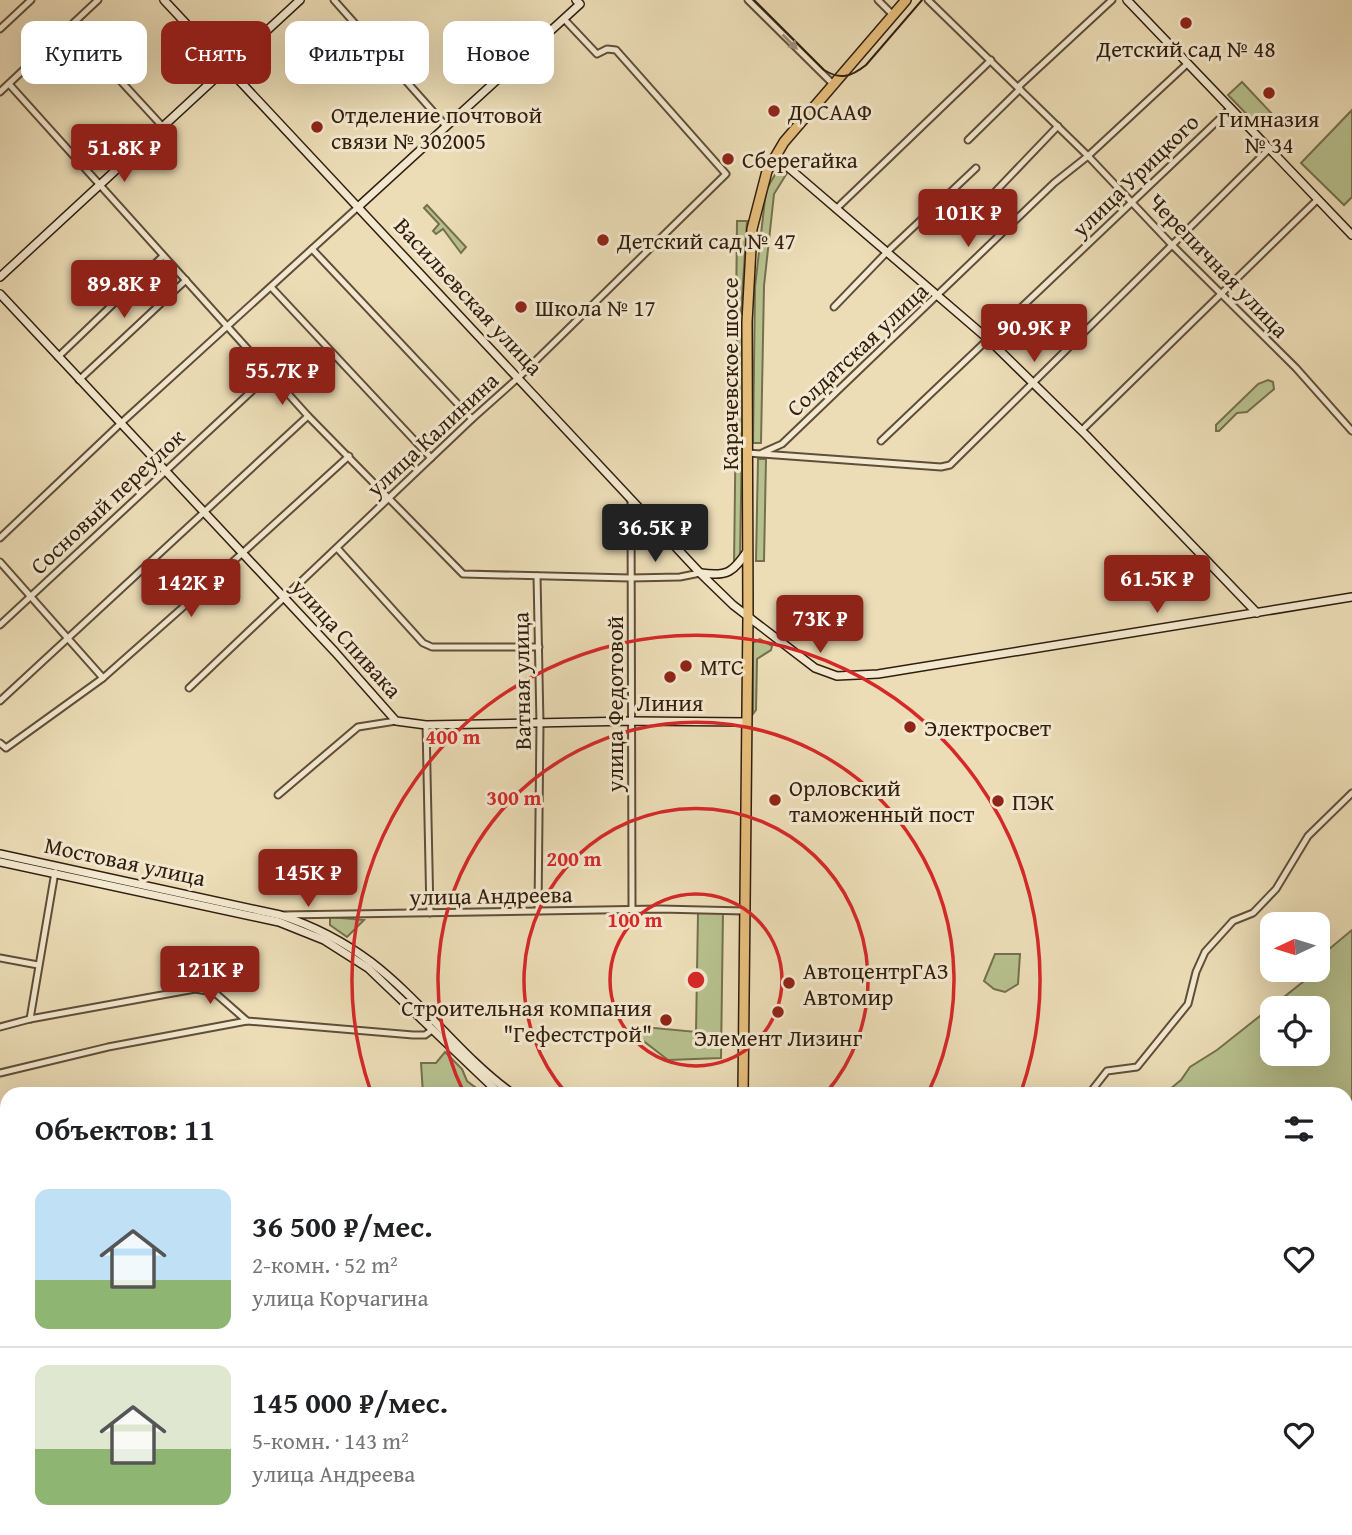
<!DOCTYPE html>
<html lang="ru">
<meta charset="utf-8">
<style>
body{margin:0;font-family:"Gentium Book Plus",serif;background:#f2f2f2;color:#202124;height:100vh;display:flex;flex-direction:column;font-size:26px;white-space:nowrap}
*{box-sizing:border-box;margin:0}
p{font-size:23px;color:#757577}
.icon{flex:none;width:38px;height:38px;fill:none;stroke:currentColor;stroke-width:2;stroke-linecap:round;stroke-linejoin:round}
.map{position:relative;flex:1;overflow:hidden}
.sheet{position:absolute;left:0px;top:1087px;width:1353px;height:450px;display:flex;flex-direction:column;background:#fff;border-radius:21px 21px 0 0;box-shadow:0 7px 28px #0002}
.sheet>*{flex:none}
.top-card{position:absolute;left:21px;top:21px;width:700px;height:63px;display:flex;gap:14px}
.needle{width:46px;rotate:266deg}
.tools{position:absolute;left:1260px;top:912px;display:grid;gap:14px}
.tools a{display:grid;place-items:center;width:70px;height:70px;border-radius:14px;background:#fff;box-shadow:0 7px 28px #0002;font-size:35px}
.price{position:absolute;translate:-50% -60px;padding:0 16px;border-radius:7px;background:#8f2418;color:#fff;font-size:23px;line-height:46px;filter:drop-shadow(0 2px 4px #0008)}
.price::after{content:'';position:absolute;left:50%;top:42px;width:21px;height:16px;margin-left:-10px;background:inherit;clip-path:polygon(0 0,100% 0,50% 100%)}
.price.selected{background:#222;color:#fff}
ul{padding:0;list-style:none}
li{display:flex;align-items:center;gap:21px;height:175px;padding:0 35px}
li+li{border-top:2px solid #e0e0e0}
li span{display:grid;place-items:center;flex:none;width:196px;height:140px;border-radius:14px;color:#555}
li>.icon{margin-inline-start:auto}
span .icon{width:84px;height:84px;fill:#fffc;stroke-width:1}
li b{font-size:30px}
h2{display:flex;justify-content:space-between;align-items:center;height:84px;padding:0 35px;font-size:30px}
.chip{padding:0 24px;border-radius:14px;background:#fff;box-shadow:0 7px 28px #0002;font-size:24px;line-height:63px}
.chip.selected{background:#8f2418;color:#fff}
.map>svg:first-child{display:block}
</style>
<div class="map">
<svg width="1352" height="1535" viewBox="0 0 1352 1535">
<rect width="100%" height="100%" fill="#ecddb7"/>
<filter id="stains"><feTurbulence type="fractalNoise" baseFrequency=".00286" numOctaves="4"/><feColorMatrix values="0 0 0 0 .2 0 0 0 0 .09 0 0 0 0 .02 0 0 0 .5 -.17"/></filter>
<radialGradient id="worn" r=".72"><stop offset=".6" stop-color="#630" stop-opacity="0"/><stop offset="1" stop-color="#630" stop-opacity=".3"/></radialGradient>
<g fill="#b7c18e" stroke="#74704e" stroke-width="2" fill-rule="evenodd">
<path d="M 1242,82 L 1274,116 L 1261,129 L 1228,95 Z"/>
<path d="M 1352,110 L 1352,197 L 1344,205 L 1301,163 Z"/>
<path d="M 779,168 L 787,173 L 774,194 L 764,286 L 761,443 L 753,443 L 755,287 L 766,190 Z"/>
<path d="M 427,205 L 466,247 L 461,253 L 443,229 L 436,234 L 433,231 L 439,224 L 424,208 Z"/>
<path d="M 737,221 L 747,221 L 741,314 L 736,316 Z"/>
<path d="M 744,329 L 740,554 L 734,566 L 737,330 Z"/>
<path d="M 1268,380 L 1273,382 L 1274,389 L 1247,412 L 1237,413 L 1219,431 L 1216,431 L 1216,425 L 1258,384 Z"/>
<path d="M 758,459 L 766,459 L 764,561 L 756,561 Z"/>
<path d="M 760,639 L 772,646 L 771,650 L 757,659 L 756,710 L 753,714 L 753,643 Z"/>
<path d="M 723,912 L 721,1058 L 668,1060 L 641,1039 L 644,1027 L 696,1032 L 698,913 Z"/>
<path d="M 330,917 L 364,920 L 347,937 L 330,925 Z"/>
<path d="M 1352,930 L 1352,1535 L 1295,1535 L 1295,1530 L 1346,1530 L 1346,1094 L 1164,1094 L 1181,1080 L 1190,1067 L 1217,1050 L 1318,970 L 1326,962 L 1328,950 ZM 1272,1008 L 1318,1008 L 1318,1054 L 1272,1054 Z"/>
<path d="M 995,954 L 1020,954 L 1018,984 L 1005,992 L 994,989 L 984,981 Z"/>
<path d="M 445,1052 L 462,1069 L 467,1081 L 479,1090 L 490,1094 L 423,1094 L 421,1063 L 436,1063 Z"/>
<path d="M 1067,1530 L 1198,1530 L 1203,1535 L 1069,1535 Z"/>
</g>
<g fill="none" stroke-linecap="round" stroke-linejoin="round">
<path stroke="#8e7e62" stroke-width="38" d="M 1225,1530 L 1230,1535"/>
<g stroke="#604e38" stroke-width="9">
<g id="street">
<path d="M 334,0 L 446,126"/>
<path d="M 748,0 L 833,84"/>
<path d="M 878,0 L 893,15"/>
<path d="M 928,0 L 1088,156 L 1172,245 L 1296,368 L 1352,431"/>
<path d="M 70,26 L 163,127"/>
<path d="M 0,29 L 31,0"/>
<path d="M 9,84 L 308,416 L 463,574 L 630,578 L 680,577 L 700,573"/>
<path d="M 1018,87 L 1112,0"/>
<path d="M 0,92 L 98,0"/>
<path d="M 968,140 L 1020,89"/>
<path d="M 993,194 L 1058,126"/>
<path d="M 836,209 L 991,60"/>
<path d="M 312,249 L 472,419"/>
<path d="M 271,287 L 431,458"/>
<path d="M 834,307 L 887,252 L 976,168"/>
<path d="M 58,357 L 163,256"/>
<path d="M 79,380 L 186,280"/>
<path d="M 1082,430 L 1317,200"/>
<path d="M 881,441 L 1231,108"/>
<path d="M 748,453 L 941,467 L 950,465 L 1269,149"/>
<path d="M 762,453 L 782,444 L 1054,183 L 1088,156 L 1187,64"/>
<path d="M 631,499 L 632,909"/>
<path d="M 0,538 L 120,424 L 358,207"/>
<path d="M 337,548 L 423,643 L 432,647 L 539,647"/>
<path d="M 0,562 L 103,678"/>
<path d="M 537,576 L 540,724 L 538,910"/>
<path d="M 0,625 L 270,374"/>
<path d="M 189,688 L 472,419 L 519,377 L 726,174 L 616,50 L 607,49 L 597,54 L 564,19"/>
<path d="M 0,701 L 308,416"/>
<path d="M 426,725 L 430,913"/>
<path d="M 0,743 L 6,748 L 103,678 L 182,608 L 349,456"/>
<path d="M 278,795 L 358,727 L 396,721"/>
<path d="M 283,915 L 660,909 L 745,911"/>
<path d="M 0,958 L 38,965"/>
<path d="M 30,1019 L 55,872"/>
<path d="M 0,1027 L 30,1019 L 195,989 L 214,992 L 247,1021 L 413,1035 L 425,1035 L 432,1030"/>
<path d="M 0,1073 L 108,1047 L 247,1021"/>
<path d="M 1089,1094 L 1107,1071 L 1137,1067 L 1188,1004 L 1196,972 L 1205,952 L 1233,921 L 1253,913 L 1276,889 L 1308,836 L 1352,793"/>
<path d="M 0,1157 L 7,1155"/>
<path d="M 0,1239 L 7,1239"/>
<path d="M 157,1530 L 157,1535"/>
<path d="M 320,1530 L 320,1535"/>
<path d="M 509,1530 L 509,1535"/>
<path d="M 682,1530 L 682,1535"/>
</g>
</g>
<g stroke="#311e0e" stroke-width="10">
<g id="secondary">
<path d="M 164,0 L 700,573 L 733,605 L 815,668 L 837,676 L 878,674 L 1352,597"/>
<path d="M 1127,0 L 1352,235"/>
<path d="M 775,156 L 988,339 L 1086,435 L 1257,613"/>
<path d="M 358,207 L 580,4 L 576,0"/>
<path d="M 0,277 L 300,0"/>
<path d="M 0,294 L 335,652 L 396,721 L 426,725 L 633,721 L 747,722"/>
<path d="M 701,573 C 728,577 733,572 748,550"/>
<path d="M 0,854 L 280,915 C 314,926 343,941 371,962 C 422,1001 460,1056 513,1094"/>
<path d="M 0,862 L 279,922 L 324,940 L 368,968 L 500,1094"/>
</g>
</g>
<g stroke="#311e0e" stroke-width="12">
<g id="highway">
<path d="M 743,1094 L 748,617 L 747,322 L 752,229 L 767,171 L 784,142 L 906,0"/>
<path d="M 740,1535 L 740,1530"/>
</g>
</g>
<use href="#street" stroke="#f3e9d0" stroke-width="5"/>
<use href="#secondary" stroke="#f3e9d0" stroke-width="7"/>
<use href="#highway" stroke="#e6be7c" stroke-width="9"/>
<path stroke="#311e0e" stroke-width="2" d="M 754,0 L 824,70 C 840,80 851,77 866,65 L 922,0"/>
</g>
<defs><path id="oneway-solid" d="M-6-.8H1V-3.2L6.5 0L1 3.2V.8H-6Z" transform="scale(1.75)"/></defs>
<use fill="#9c8e79" href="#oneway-solid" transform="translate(790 42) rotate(45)"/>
<g fill="none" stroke="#d62828" stroke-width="3.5">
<circle cx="696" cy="980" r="86"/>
<path d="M566 1093A172 172 0 1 1 826 1093"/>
<path d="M464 1093A258 258 0 1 1 928 1093"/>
<path d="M371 1092A344 344 0 1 1 1021 1092"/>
</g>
<g fill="#8f2418" stroke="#f3e9d0" stroke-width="2.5">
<circle cx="1186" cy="23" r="7"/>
<circle cx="1269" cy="93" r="7"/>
<circle cx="774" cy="111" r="7"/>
<circle cx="317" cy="127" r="7"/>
<circle cx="728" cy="159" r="7"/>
<circle cx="603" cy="240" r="7"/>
<circle cx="521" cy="307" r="7"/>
<circle cx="686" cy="666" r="7"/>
<circle cx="670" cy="677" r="7"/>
<circle cx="910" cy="727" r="7"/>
<circle cx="775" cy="800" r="7"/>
<circle cx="998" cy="801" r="7"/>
<circle cx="789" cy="983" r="7"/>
<circle cx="778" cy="1012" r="7"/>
<circle cx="666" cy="1020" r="7"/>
</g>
<g text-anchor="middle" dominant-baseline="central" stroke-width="6" stroke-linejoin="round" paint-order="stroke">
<g font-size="23" fill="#311e0e" stroke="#f3e9d0" text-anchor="start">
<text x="1186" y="48" text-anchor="middle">Детский сад № 48</text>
<text x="788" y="111">ДОСААФ</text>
<text x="331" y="114">Отделение почтовой<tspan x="331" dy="26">связи № 302005</tspan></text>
<text x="1269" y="118" text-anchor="middle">Гимназия<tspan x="1269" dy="26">№ 34</tspan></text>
<text x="742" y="159">Сберегайка</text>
<text x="617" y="240">Детский сад № 47</text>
<text x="535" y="307">Школа № 17</text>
<text x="700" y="666">МТС</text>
<text x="670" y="702" text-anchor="middle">Линия</text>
<text x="924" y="727">Электросвет</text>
<text x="789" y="787">Орловский<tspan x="789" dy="26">таможенный пост</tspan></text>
<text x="1012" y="801">ПЭК</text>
<text x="803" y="970">АвтоцентрГАЗ<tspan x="803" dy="26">Автомир</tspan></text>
<text x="652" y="1007" text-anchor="end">Строительная компания<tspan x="652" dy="26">"Гефестстрой"</tspan></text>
<text x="778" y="1037" text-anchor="middle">Элемент Лизинг</text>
</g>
<g font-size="23" fill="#311e0e" stroke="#f3e9d0">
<text transform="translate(1135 175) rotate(-44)">улица Урицкого</text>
<text transform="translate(1219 265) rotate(46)">Черепичная улица</text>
<text transform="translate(469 296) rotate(47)">Васильевская улица</text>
<text transform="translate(857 349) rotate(-43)">Солдатская улица</text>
<text transform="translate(729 374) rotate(-90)">Карачевское шоссе</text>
<text transform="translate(432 434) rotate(-43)">улица Калинина</text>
<text transform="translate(107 501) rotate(-43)">Сосновый переулок</text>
<text transform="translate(347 638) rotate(48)">улица Спивака</text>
<text transform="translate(521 681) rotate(-91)">Ватная улица</text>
<text transform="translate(614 704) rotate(-90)">улица Федотовой</text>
<text transform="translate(125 861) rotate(12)">Мостовая улица</text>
<text transform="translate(491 895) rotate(-1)">улица Андреева</text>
</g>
</g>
<circle cx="696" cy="980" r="10" fill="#d62828" stroke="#f3e9d0" stroke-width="3.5"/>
<g font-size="21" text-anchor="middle" font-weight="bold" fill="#d62828" stroke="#f3e9d0" stroke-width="6" stroke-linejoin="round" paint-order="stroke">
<text x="453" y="744">400 m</text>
<text x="514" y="805">300 m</text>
<text x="574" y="866">200 m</text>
<text x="635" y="927">100 m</text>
</g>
<rect width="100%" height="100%" filter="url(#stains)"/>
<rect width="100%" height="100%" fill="url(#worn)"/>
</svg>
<div class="tools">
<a><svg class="needle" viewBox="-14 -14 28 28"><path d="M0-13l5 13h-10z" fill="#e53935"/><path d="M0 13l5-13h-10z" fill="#757577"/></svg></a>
<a><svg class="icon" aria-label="locate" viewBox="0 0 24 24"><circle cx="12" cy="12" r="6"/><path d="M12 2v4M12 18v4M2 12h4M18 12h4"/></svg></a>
</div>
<b class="price" style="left:124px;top:184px">51.8K ₽</b>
<b class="price" style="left:968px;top:249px">101K ₽</b>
<b class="price" style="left:124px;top:320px">89.8K ₽</b>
<b class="price" style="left:1034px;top:364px">90.9K ₽</b>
<b class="price" style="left:282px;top:407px">55.7K ₽</b>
<b class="price selected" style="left:655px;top:564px">36.5K ₽</b>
<b class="price" style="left:1157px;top:615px">61.5K ₽</b>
<b class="price" style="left:191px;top:619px">142K ₽</b>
<b class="price" style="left:820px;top:655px">73K ₽</b>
<b class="price" style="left:308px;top:909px">145K ₽</b>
<b class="price" style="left:210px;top:1006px">121K ₽</b>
<div class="top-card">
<a class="chip">Купить</a>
<a class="chip selected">Снять</a>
<a class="chip">Фильтры</a>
<a class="chip">Новое</a>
</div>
<section class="sheet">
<h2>Объектов: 11<svg class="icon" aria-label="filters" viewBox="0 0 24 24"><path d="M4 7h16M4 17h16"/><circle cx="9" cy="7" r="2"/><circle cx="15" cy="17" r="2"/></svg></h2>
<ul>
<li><span style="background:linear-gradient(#bfe0f5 65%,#8fb573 0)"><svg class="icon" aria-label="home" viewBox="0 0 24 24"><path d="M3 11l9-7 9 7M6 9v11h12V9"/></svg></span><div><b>36 500 ₽/мес.</b><p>2-комн. · 52 m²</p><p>улица Корчагина</p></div><svg class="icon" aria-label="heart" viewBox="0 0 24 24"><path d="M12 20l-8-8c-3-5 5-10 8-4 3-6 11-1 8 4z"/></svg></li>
<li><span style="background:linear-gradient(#dfe7d0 60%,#8fb573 0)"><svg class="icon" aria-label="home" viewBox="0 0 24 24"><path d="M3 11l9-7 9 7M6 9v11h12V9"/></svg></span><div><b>145 000 ₽/мес.</b><p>5-комн. · 143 m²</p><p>улица Андреева</p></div><svg class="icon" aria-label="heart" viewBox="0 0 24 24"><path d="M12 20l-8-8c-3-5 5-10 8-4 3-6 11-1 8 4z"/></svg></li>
</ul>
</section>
</div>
